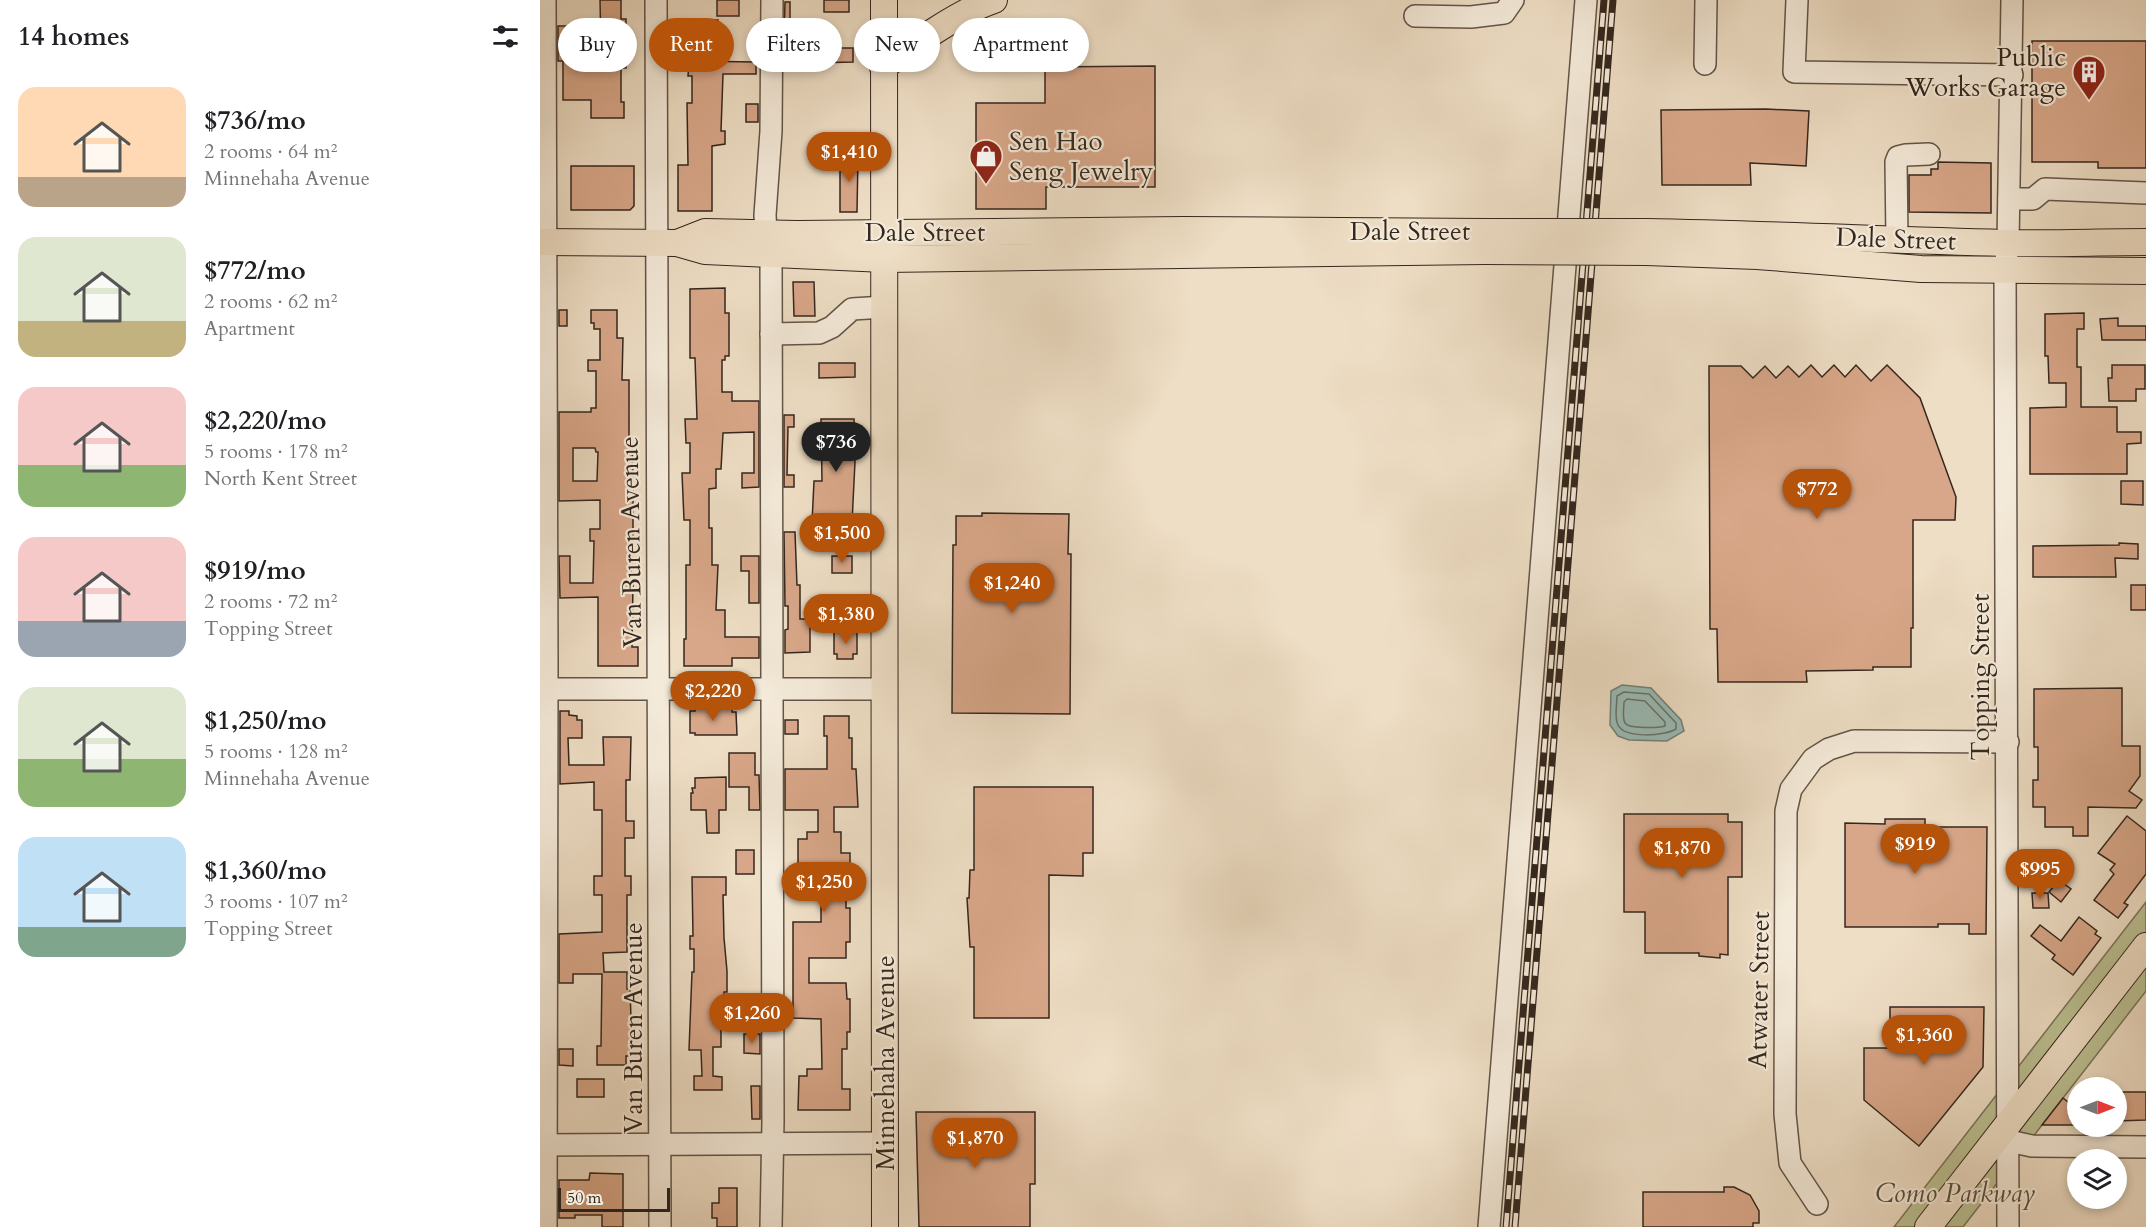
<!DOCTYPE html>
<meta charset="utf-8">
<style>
body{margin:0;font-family:Cardo,serif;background:#f6f6f6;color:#202124;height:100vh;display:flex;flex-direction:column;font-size:22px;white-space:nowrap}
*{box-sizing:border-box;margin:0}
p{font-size:20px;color:#757577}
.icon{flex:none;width:33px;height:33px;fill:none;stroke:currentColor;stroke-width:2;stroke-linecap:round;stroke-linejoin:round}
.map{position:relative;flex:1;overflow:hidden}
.panel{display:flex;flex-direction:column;background:#fff;width:540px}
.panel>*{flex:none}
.top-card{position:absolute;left:18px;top:18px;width:570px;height:54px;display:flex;gap:12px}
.needle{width:39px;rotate:90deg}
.buttons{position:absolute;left:1527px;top:1077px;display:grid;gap:12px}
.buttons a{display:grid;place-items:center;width:60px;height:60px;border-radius:50%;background:#fff;box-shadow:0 3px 9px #0003;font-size:30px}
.scale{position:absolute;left:18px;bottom:15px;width:112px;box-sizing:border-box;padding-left:6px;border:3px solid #34271e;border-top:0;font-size:16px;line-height:21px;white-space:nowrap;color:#34271e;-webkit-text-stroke:4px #f4ead9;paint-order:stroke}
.price{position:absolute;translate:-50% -51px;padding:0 14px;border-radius:21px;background:#b45309;color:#fff;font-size:20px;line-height:39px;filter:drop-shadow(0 2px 3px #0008)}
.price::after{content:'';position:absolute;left:50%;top:36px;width:18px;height:14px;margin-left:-9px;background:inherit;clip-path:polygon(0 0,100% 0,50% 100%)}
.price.selected{background:#222;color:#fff}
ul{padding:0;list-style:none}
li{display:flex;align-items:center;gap:18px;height:150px;padding:0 18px}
li span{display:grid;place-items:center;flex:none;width:168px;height:120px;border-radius:18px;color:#555}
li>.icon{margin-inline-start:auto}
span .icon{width:72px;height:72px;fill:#fffc;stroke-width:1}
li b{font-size:26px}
h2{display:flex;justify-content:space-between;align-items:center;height:72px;padding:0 18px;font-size:26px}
.tag{padding:0 21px;border-radius:27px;background:#fff;box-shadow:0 3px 9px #0003;font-size:21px;line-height:54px}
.tag.selected{background:#b45309;color:#fff}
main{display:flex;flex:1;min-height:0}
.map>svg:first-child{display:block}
</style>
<main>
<section class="panel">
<h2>14 homes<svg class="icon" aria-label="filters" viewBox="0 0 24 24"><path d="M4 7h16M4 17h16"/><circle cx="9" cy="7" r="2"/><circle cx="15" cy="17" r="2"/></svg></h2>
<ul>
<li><span style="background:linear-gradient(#ffd9b3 75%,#b9a48a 0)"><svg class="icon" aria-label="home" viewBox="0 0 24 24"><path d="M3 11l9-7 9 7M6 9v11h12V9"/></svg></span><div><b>$736/mo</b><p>2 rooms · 64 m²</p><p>Minnehaha Avenue</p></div></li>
<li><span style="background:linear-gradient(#dfe7d0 70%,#c2b280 0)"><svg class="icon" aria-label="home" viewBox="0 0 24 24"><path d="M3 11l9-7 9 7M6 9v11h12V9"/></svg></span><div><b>$772/mo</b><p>2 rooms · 62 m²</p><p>Apartment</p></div></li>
<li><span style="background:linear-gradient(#f6c9c9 65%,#8fb573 0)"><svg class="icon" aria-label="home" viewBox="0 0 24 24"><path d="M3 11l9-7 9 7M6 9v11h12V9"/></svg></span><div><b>$2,220/mo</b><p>5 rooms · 178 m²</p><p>North Kent Street</p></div></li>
<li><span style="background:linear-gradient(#f6c9c9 70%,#9aa5b1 0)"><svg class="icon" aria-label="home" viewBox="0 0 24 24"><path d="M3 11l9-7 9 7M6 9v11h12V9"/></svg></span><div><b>$919/mo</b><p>2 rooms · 72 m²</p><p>Topping Street</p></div></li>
<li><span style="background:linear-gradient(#dfe7d0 60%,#8fb573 0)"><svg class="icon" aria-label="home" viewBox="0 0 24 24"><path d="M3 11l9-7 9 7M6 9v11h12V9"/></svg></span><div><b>$1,250/mo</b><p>5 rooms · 128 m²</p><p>Minnehaha Avenue</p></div></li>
<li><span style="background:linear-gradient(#bfe0f5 75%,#7fa58c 0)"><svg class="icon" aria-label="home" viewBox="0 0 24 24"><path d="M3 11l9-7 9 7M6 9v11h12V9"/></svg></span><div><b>$1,360/mo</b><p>3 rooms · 107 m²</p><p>Topping Street</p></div></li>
</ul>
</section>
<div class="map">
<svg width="1606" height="1227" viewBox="0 0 1606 1227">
<rect width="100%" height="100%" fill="#eedec5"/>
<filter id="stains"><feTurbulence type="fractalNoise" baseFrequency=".00333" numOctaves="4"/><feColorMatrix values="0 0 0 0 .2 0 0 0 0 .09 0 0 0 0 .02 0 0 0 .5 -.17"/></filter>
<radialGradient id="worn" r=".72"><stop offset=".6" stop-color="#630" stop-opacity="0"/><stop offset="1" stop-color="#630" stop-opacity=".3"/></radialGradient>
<path fill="#bbc092" stroke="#787458" stroke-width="1.5" d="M 1606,902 L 1606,991 L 1423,1227 L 1354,1227 Z"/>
<path fill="#99bcb7" stroke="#71807a" stroke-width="1.5" d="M 1082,685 L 1111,688 L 1141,720 L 1144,731 L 1127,741 L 1089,740 L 1078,736 L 1070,725 L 1071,691 Z"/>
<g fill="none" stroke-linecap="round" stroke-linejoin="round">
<g stroke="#66726a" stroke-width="1.5">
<path d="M 1084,692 L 1109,694 L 1136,723 L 1136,729 C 1125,736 1085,739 1078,725 C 1074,718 1077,705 1077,696 Z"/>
<path d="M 1087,699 L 1105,701 L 1125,722 L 1125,726 C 1118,728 1089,729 1085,723 C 1082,718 1084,708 1084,702 Z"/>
</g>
</g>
<g fill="#d8a789" stroke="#34271e" stroke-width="1.5" fill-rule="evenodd">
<path d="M 60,0 L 81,0 L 81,19 L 86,19 L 86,68 L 81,68 L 81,102 L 84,102 L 84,118 L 51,118 L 51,100 L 23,100 L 23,61 L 18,61 L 18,26 L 33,26 L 33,48 L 61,48 Z"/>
<rect x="177" y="0" width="22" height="16"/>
<rect x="284" y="0" width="25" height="12"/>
<path d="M 245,2 L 250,2 L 250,23 L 255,23 L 255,39 L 244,39 Z"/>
<path d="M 146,20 L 178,20 L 178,32 L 146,34 Z"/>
<path d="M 1492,41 L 1606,41 L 1606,168 L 1558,168 L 1558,162 L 1492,162 Z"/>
<path d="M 273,48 L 313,48 L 313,62 L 273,63 Z"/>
<path d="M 149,61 L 216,62 L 216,74 L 183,74 L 181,131 L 185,131 L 185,144 L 172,146 L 172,211 L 138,211 L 138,165 L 148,165 L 147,103 L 152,103 L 152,76 L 148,76 Z"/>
<path d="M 615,66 L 615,187 L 506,187 L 506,209 L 436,209 L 436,103 L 505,103 L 505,67 Z"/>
<rect x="206" y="104" width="12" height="18"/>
<path d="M 1226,109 L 1269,111 L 1266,166 L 1210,163 L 1211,185 L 1122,185 L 1121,110 Z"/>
<path d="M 300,155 L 318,156 L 317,212 L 300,212 Z"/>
<path d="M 1398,162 L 1451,163 L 1451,213 L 1369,212 L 1369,175 L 1391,175 L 1391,169 L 1398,169 Z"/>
<path d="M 31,166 L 94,166 L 94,206 L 90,210 L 31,210 Z"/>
<path d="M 253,282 L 274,282 L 275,316 L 254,316 Z"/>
<path d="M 185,288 L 185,313 L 189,313 L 189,356 L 185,356 L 185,360 L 182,360 L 182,392 L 192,392 L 192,401 L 219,401 L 219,487 L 202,488 L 202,473 L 214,473 L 214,432 L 183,433 L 181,469 L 176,469 L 176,488 L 169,489 L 169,528 L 172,528 L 172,565 L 178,565 L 176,610 L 185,610 L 185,637 L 219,637 L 219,658 L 192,658 L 192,666 L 144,666 L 144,639 L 146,639 L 146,565 L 150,565 L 150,520 L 144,520 L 142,473 L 150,473 L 150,443 L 146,443 L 145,419 L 157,419 L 155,358 L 150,358 L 150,289 Z"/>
<rect x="19" y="310" width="8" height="16"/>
<path d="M 51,310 L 77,310 L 77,338 L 83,338 L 82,380 L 89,380 L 89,441 L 92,441 L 93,481 L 93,541 L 92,541 L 91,583 L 93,583 L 92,647 L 98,647 L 98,666 L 58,666 L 58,597 L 20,598 L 19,556 L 30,556 L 30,583 L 53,583 L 54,541 L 50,541 L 50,529 L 60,529 L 60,500 L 19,501 L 19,412 L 51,412 L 51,408 L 56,408 L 56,371 L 48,371 L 48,360 L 60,360 L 60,329 L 54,329 L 54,323 L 51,323 ZM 33,448 L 55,448 L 56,452 L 58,452 L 57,481 L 33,481 Z"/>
<path d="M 1544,313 L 1544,329 L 1537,329 L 1537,367 L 1541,367 L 1541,407 L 1577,407 L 1577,432 L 1601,432 L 1601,443 L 1587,444 L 1587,474 L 1490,474 L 1490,408 L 1526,407 L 1526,383 L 1509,383 L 1508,356 L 1505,356 L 1505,314 Z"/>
<path d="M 1578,318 L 1578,326 L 1606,326 L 1606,340 L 1562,340 L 1560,319 Z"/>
<path d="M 279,363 L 315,363 L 315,377 L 279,378 Z"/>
<path d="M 1271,365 L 1282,377 L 1294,365 L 1305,377 L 1316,365 L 1331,381 L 1347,365 L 1380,398 L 1416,497 L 1415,520 L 1373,520 L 1373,628 L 1371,628 L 1371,667 L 1333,667 L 1333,670 L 1266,671 L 1267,682 L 1178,682 L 1177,629 L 1170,629 L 1169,366 L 1201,366 L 1213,378 L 1225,366 L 1236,378 L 1248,366 L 1259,377 Z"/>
<path d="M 1572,365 L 1605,365 L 1605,389 L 1596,389 L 1596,401 L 1569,401 L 1568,378 L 1572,378 Z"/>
<path d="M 244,415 L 254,415 L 254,427 L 248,427 L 247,475 L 254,475 L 254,487 L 244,487 Z"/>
<path d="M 281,419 L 314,419 L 315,462 L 312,523 L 272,523 L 274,481 L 282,481 Z"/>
<path d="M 1581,481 L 1603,481 L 1603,505 L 1581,504 Z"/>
<path d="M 442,513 L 529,514 L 528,554 L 531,554 L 530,714 L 412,713 L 413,545 L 416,545 L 416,516 L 442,516 Z"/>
<path d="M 244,532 L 255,532 L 257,585 L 260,585 L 260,619 L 270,619 L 270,652 L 245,653 L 245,630 L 248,629 L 248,606 L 245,606 Z"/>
<path d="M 1579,543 L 1598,544 L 1598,559 L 1575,558 L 1576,577 L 1493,577 L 1493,546 L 1579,545 Z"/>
<path d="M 201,556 L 219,556 L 219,603 L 209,603 L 209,571 L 201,571 Z"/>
<rect x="292" y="556" width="20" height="17"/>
<rect x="1591" y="585" width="15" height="25"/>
<path d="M 317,631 L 317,654 L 313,654 L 313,659 L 297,659 L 297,654 L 294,654 L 294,632 Z"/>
<path d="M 1582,688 L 1582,746 L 1600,746 L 1600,776 L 1589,791 L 1602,800 L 1596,808 L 1548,807 L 1548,836 L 1533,836 L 1533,827 L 1505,827 L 1505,807 L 1493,807 L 1493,780 L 1498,780 L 1498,747 L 1494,747 L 1494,689 Z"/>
<path d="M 155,709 L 192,709 L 192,712 L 196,712 L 197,735 L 155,735 L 155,733 L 150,733 L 150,711 L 155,711 Z"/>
<path d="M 20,711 L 29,711 L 29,715 L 37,716 L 37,720 L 42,720 L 42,738 L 28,738 L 29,765 L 64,765 L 63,737 L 91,737 L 90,780 L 86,780 L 86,821 L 94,821 L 94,838 L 85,838 L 85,876 L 91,876 L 91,895 L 87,895 L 87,952 L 63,953 L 64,972 L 87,972 L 87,989 L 90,989 L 91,1018 L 90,1056 L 86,1056 L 86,1065 L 57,1065 L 57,1046 L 61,1046 L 62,974 L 33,974 L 33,983 L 19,983 L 19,934 L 62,932 L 62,895 L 54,895 L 54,876 L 62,876 L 62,810 L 54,810 L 54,782 L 20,784 Z"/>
<path d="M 284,716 L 309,716 L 309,738 L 312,738 L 312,769 L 316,769 L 318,807 L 294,807 L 294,832 L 301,832 L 301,853 L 310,853 L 310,874 L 306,874 L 306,908 L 310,908 L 310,942 L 306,942 L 306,958 L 269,958 L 269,983 L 306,983 L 307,999 L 310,999 L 310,1032 L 307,1032 L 307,1049 L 302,1049 L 302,1089 L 310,1089 L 310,1110 L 258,1110 L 259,1076 L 267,1076 L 267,1069 L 282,1069 L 281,1019 L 253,1018 L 253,922 L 281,922 L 281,874 L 258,874 L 258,839 L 267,839 L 267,832 L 278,832 L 278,810 L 245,810 L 245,769 L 287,769 L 287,736 L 284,736 Z"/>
<rect x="245" y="720" width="13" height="14"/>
<path d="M 189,753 L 215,753 L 215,775 L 219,775 L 220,810 L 209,810 L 209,787 L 189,787 Z"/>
<path d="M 186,777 L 186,810 L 179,810 L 179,833 L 167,833 L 166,810 L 151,810 L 151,793 L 153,793 L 152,788 L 155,788 L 155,778 Z"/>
<path d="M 434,787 L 553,787 L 553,853 L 543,853 L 543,876 L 509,875 L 509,1018 L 434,1018 L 434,947 L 430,947 L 427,898 L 429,898 L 430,870 L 434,870 Z"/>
<path d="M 1084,814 L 1188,814 L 1188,822 L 1202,822 L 1202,877 L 1188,877 L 1188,955 L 1180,954 L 1180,958 L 1159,956 L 1159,953 L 1105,953 L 1105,912 L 1084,912 Z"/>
<path d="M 1587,816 L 1606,831 L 1606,874 L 1584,903 L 1588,905 L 1578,918 L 1554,900 L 1574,874 L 1570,870 L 1575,864 L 1558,853 Z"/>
<path d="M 1345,819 L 1385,819 L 1385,827 L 1447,827 L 1446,934 L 1429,934 L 1429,924 L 1398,924 L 1398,927 L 1305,927 L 1305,823 L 1345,824 Z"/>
<rect x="196" y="850" width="18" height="24"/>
<path d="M 152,877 L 186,877 L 186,895 L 183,895 L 184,938 L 187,971 L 187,992 L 184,992 L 184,1027 L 181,1027 L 181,1047 L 173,1047 L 173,1076 L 182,1077 L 182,1090 L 154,1090 L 154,1076 L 162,1076 L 161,1050 L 149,1050 L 152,972 L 154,972 L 154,949 L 150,949 L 150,936 L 153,936 Z"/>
<path d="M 1519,880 L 1531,889 L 1521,902 L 1509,892 Z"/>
<path d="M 1492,893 L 1508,893 L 1509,908 L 1493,908 Z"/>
<path d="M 1539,917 L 1557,931 L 1555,934 L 1561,938 L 1533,975 L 1512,959 L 1515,955 L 1491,936 L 1500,925 L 1521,941 Z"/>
<path d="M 1350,1007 L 1444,1007 L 1443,1067 L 1379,1146 L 1324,1100 L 1324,1048 L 1350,1048 Z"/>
<path d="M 204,1034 L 220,1034 L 220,1054 L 204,1053 Z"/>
<path d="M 19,1049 L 33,1049 L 33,1066 L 19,1065 Z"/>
<rect x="37" y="1079" width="27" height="18"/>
<path d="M 211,1086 L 220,1086 L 220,1119 L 212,1119 Z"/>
<path d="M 1538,1089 L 1538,1125 L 1502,1125 L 1523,1098 L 1528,1102 Z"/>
<path d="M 1576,1092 L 1606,1092 L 1606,1120 L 1576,1121 Z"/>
<path d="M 376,1112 L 495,1112 L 495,1184 L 490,1184 L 490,1227 L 379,1227 Z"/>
<path d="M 50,1173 L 83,1174 L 83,1227 L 62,1227 L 62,1215 L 35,1215 L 35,1218 L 19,1218 L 19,1180 L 49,1180 Z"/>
<path d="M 1184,1187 L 1194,1187 L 1210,1195 L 1219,1211 L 1219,1223 L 1213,1223 L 1213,1227 L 1103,1227 L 1103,1192 L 1184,1192 Z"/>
<path d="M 179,1188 L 197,1188 L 197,1227 L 177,1227 L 177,1218 L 172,1218 L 172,1203 L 179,1203 Z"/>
</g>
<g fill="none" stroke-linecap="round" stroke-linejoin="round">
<g stroke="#625548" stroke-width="24">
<g id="minor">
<path d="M 5,0 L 7,668 L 6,1227"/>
<path d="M 116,0 L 120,1227"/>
<path d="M 1257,0 L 1254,72 L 1472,75"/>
<path d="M 875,16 L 931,17 L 964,13 L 973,0"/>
<path d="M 1165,64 L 1166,0"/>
<path d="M 1469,199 L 1493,199 L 1505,189 L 1606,193"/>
<path d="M 226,234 L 225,215 L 231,131 L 232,0"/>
<path d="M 1357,240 L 1356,162 L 1358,157 L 1366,155 L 1389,154"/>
<path d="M 231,254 L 233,1121 L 231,1227"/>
<path d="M 231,334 L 279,333 L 292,327 L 312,309 L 345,307"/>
<path d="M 0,689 L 344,689"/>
<path d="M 1469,1141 L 1492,1146 L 1606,1147"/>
<path d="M 0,1145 L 345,1143"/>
<path d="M 1277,1204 L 1250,1163 L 1245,1114 L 1246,811 L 1251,789 L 1273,759 L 1289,749 L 1314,741 L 1468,742"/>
<path d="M 949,1227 L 1046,0"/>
<path d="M 1468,1227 L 1465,271 L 1468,243 L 1472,0"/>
</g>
</g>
<g stroke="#34271e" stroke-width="28">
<g id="major">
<path d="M 344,0 L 345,1227"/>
<path d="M 343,67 C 372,45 421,11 454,0"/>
<path d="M 1107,232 C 1226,234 1345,240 1464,243 C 1511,244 1559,242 1606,242"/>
<path d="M 0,242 L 137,243 L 165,251 L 345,259 L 945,251"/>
<path d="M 137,243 L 165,232 L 257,234 L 643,230 L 946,232"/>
<path d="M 1106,252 L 1217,256 L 1381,269 L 1606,271"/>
<path d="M 1388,1227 L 1606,946"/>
</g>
</g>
<use href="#minor" stroke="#f4ead9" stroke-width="21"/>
<use href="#major" stroke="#eedec5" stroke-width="26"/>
<g stroke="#34271e" stroke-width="7">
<g id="rail">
<path d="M 966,1227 L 1064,0"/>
<path d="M 975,1227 L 1073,0"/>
</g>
</g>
<use href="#rail" stroke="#f4ead9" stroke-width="4.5" stroke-dasharray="14" stroke-linecap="butt"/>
<g stroke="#34271e" stroke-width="28" stroke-linecap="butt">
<g id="major-bridge">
<path d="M 946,232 L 1107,232"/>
<path d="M 945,251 L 1106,252"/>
</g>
</g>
<use href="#major-bridge" stroke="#eedec5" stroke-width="26"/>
</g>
<defs>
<g id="building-pin" transform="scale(1.725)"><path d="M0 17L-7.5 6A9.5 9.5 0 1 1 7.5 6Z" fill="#8f2418" stroke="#f4ead9"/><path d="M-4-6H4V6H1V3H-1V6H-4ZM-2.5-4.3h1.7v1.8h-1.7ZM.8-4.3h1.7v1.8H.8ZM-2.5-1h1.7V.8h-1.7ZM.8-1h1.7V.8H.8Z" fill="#fff"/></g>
<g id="shop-pin" transform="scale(1.725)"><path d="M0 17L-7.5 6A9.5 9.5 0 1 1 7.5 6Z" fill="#8f2418" stroke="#f4ead9"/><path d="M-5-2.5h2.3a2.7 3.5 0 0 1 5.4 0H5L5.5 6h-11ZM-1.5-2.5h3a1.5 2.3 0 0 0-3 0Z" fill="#fff"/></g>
</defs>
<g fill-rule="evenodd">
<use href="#building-pin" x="1549" y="72"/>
<use href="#shop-pin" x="446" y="156"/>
</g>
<g text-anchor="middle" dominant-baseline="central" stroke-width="4.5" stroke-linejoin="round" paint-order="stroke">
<g font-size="26" fill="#34271e" stroke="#f4ead9" text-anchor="end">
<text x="1526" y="57">Public<tspan x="1526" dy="30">Works Garage</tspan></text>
<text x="469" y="141" text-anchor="start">Sen Hao<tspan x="469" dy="30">Seng Jewelry</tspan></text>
</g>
<g font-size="26" fill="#34271e" stroke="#f4ead9">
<text x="870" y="231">Dale Street</text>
<text x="385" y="232">Dale Street</text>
<text transform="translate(1356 239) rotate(2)">Dale Street</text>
<text transform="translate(91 542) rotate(-91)">Van Buren Avenue</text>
<text transform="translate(1440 677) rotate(-90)">Topping Street</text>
<text transform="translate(1219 990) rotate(-89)">Atwater Street</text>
<text transform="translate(93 1028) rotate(-90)">Van Buren Avenue</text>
<text transform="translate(345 1063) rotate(-90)">Minnehaha Avenue</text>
</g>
<g font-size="26" font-style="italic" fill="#564d3b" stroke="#f4ead9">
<text x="1415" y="1193">Como Parkway</text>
</g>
</g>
<rect width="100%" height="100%" filter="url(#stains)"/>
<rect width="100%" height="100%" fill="url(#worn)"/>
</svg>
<div class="buttons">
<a><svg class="needle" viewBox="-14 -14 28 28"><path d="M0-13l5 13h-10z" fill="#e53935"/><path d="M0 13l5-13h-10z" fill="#757577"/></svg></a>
<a><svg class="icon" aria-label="layers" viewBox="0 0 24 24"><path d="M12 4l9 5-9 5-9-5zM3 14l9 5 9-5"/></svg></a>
</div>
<div class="scale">50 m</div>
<b class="price" style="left:309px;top:183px">$1,410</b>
<b class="price selected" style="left:296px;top:473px">$736</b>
<b class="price" style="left:1277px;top:520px">$772</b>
<b class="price" style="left:302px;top:564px">$1,500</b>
<b class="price" style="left:472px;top:614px">$1,240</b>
<b class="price" style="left:306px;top:645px">$1,380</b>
<b class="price" style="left:173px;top:722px">$2,220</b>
<b class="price" style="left:1375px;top:875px">$919</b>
<b class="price" style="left:1142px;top:879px">$1,870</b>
<b class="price" style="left:1500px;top:900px">$995</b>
<b class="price" style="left:284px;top:913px">$1,250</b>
<b class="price" style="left:212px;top:1044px">$1,260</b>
<b class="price" style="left:1384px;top:1066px">$1,360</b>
<b class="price" style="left:435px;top:1169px">$1,870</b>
<div class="top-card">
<a class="tag">Buy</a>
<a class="tag selected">Rent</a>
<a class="tag">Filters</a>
<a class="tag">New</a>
<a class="tag">Apartment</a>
</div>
</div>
</main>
